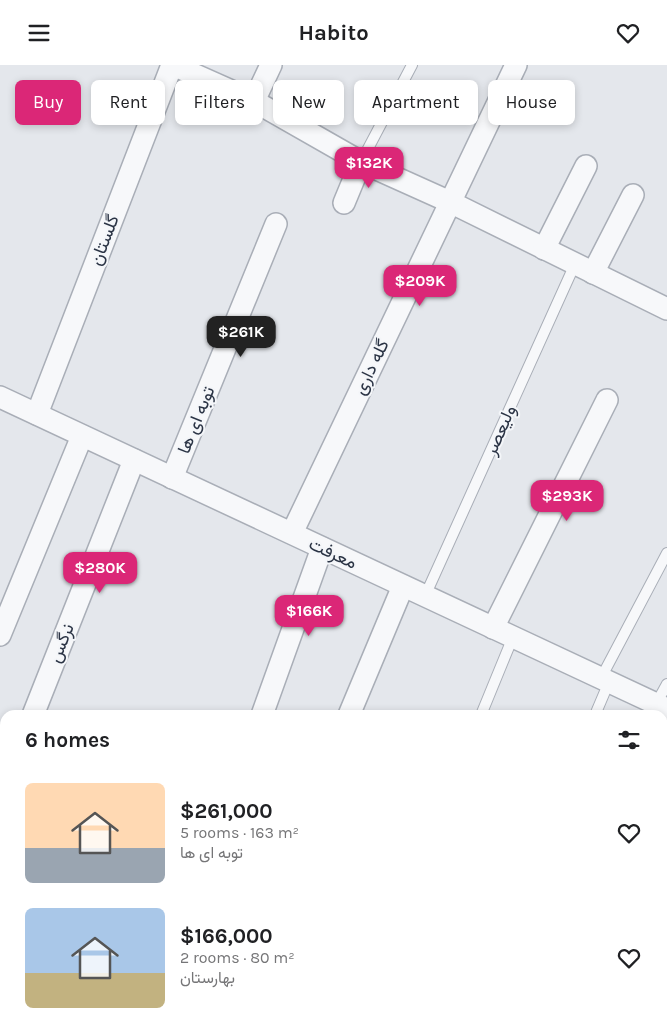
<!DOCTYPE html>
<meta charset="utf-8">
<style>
body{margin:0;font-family:Karla,Vazirmatn,sans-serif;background:#f2f2f2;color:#202124;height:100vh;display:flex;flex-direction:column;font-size:19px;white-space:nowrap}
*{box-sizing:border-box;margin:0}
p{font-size:16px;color:#757577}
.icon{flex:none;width:28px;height:28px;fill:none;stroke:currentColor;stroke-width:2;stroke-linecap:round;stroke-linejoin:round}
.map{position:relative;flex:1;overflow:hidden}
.side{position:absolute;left:0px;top:645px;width:668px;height:320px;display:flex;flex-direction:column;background:#fff;border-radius:15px 15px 0 0;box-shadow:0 2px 8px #0003}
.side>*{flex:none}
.hud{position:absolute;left:15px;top:15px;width:638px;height:45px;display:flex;gap:10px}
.price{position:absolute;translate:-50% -42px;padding:0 11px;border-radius:10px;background:#db2777;color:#fff;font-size:16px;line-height:32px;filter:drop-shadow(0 1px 2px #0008)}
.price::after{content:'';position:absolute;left:50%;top:30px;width:15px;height:11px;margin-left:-8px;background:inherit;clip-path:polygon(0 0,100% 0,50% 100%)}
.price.selected{background:#222;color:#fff}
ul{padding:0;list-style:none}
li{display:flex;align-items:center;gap:15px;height:125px;padding:0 25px}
li span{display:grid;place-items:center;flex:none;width:140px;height:100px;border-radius:8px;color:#555}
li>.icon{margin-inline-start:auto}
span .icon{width:60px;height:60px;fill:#fffc;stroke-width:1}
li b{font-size:21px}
h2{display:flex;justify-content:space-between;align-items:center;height:60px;padding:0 25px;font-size:21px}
.pill{padding:0 18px;border-radius:8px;background:#fff;box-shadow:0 2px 8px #0003;font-size:18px;line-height:45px}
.pill.selected{background:#db2777;color:#fff}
header{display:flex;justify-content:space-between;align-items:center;height:65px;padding:0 25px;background:#fff;font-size:22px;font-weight:700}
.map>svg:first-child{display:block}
</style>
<header><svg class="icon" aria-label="menu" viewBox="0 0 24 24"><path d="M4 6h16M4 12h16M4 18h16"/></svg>Habito<svg class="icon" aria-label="heart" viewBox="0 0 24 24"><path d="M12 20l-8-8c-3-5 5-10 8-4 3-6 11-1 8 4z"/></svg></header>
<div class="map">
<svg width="667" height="965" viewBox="0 0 667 965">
<rect width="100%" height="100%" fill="#e4e7ec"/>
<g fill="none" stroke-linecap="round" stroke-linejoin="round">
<g stroke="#a9aeb7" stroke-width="12">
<g id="service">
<path d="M 361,97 L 412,0"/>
<path d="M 425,531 L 575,199"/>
<path d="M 601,613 L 667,488"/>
<path d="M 656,639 L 667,619"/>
<path d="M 481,650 L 513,572"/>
<path d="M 595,650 L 609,617"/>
<path d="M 461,965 L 463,960"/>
</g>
</g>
<g stroke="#a9aeb7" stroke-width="24">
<g id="minor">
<path d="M 173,0 L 254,36 L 361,97 L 450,137 L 667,244"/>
<path d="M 254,36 L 271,0"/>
<path d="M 344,138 L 361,97"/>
<path d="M 544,184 L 586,101"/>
<path d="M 593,208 L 633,130"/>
<path d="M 0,332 L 667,644"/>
<path d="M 37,349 L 172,0"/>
<path d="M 172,413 L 276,159"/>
<path d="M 292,468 L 516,0"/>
<path d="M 493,563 L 607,335"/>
<path d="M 0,570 L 82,371"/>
<path d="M 33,650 L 134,395"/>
<path d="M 262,650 L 322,483"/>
<path d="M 349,650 L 403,521"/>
<path d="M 0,733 L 5,721"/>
<path d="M 662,780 L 667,769"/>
<path d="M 662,921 L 667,912"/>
<path d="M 649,965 L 651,960"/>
</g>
</g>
<g stroke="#a9aeb7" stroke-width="30">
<g id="secondary">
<path d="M 0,829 L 5,831"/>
<path d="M 0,866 L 5,868"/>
<path d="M 215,960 L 227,965"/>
<path d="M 307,960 L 319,965"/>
</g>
</g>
<use href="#service" stroke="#f7f8fa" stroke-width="10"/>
<use href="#minor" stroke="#f7f8fa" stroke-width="21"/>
<use href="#secondary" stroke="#fff" stroke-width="28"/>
</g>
<g text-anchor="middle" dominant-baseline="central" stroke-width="4" stroke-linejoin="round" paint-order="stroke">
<g font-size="18" fill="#2b3445" stroke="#f4f6f9">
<text transform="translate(104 175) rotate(-69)">گلستان</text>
<text transform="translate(371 302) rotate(-64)">گله داری</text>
<text transform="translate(196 355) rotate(-68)">توبه ای ها</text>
<text transform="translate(500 365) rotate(-66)">ولیعصر</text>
<text transform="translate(333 488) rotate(25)">معرفت</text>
<text transform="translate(61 578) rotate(-68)">نرگس</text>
</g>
</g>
</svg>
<b class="price" style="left:369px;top:124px">$132K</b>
<b class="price" style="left:420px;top:242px">$209K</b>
<b class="price selected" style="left:241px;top:293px">$261K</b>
<b class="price" style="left:567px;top:457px">$293K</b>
<b class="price" style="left:100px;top:529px">$280K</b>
<b class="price" style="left:309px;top:572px">$166K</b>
<div class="hud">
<a class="pill selected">Buy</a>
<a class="pill">Rent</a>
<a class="pill">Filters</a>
<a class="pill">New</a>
<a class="pill">Apartment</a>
<a class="pill">House</a>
</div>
<section class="side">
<h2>6 homes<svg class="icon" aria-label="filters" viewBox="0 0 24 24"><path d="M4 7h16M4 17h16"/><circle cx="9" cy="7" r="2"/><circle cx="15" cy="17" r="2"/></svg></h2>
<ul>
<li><span style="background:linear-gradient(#ffd9b3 65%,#9aa5b1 0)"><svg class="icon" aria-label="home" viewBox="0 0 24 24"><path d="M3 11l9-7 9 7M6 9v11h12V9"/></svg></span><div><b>$261,000</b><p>5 rooms · 163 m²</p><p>توبه ای ها</p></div><svg class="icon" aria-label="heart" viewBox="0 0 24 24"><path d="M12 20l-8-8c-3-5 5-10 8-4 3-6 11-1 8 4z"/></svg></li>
<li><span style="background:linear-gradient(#a9c7e8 65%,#c2b280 0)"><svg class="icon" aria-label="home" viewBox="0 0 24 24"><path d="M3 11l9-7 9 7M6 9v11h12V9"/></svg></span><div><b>$166,000</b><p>2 rooms · 80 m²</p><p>بهارستان</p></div><svg class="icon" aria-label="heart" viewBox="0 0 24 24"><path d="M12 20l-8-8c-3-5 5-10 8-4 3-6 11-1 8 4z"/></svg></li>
</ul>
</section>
</div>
